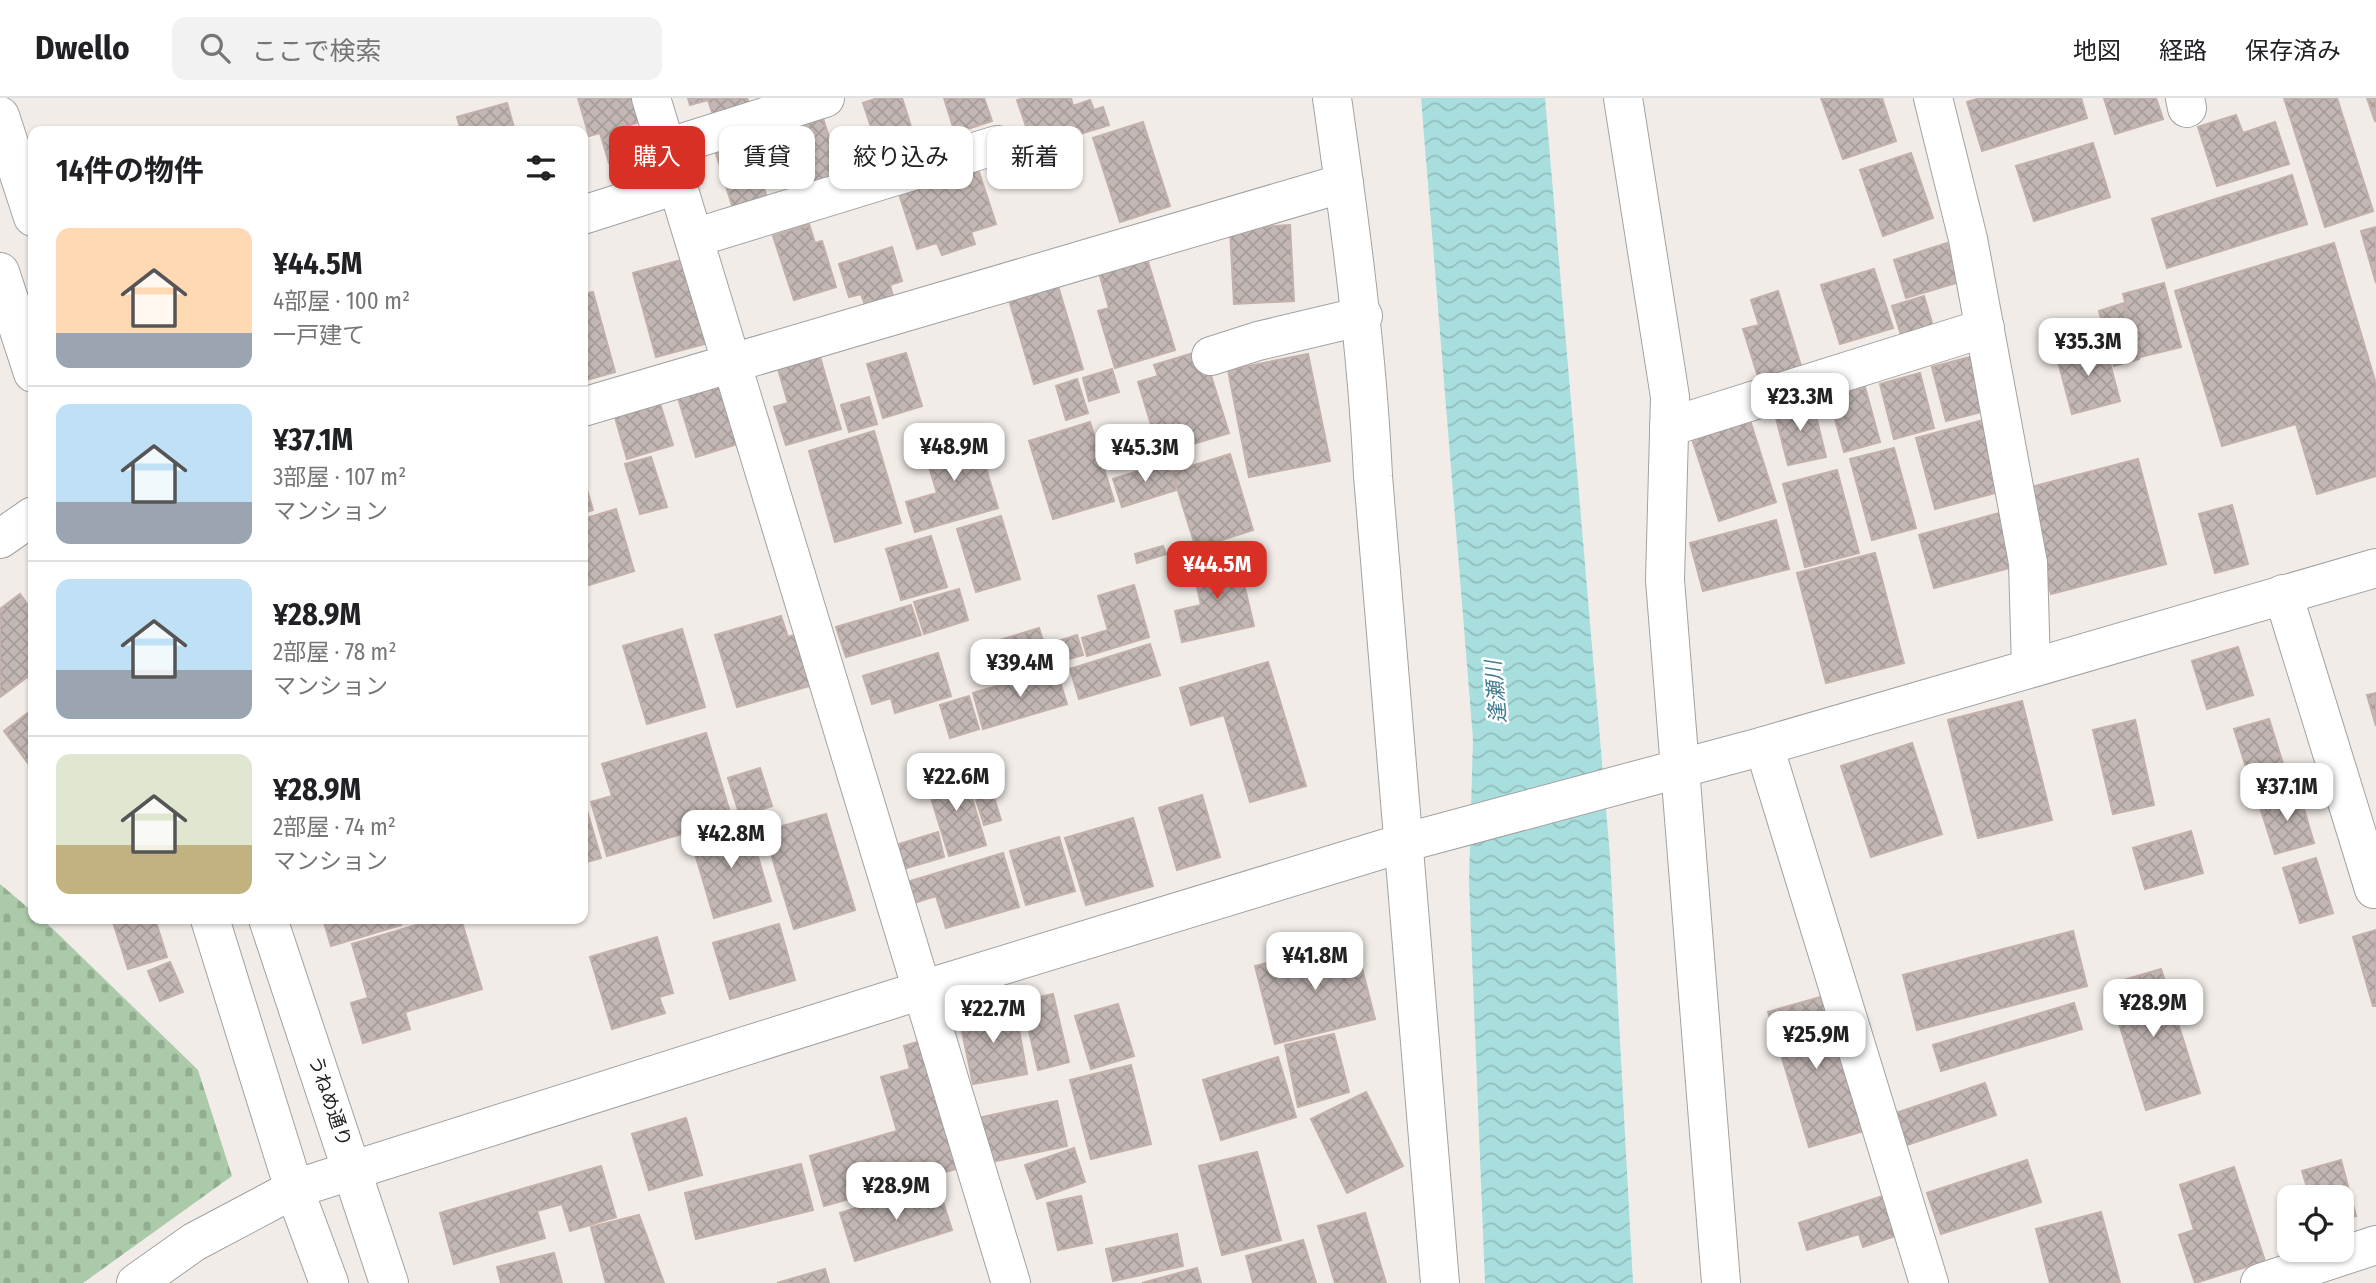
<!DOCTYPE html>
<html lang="ja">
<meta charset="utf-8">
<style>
body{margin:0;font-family:"Fira Sans Condensed","Noto Sans JP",sans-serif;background:#f2f2f2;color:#202124;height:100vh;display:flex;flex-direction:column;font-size:26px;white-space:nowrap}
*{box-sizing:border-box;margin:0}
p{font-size:23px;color:#757577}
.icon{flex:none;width:38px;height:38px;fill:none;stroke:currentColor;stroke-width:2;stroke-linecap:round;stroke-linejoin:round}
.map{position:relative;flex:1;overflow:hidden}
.sheet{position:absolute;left:28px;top:28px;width:560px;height:798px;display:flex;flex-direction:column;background:#fff;border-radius:14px;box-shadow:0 2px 5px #0004}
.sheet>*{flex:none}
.hud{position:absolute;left:609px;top:28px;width:665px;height:63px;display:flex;gap:14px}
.controls{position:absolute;left:2277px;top:1087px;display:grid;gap:14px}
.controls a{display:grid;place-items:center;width:77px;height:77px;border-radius:14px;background:#fff;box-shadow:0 2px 5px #0004;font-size:35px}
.price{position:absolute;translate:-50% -60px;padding:0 16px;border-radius:14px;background:#fff;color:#222;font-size:23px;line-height:46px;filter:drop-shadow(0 2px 4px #0008)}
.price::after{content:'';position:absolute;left:50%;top:42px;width:21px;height:16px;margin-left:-10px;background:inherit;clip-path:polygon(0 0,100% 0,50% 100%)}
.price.selected{background:#d93025;color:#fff}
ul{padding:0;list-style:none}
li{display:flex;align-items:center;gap:21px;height:175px;padding:0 28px}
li+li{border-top:2px solid #e0e0e0}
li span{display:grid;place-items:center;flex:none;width:196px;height:140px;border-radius:14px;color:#555}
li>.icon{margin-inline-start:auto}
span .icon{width:84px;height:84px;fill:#fffc;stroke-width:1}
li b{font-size:30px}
h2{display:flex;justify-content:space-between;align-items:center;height:84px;padding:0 28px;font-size:30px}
.pill{padding:0 24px;border-radius:14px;background:#fff;box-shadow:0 2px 5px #0004;font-size:24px;line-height:63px}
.pill.selected{background:#d93025;color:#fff}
header{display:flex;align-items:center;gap:42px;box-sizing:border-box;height:98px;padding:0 35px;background:#fff;border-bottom:2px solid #e0e0e0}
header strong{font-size:33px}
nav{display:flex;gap:38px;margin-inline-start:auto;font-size:24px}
.search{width:490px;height:63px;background:#f2f2f2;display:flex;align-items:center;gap:18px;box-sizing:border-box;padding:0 24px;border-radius:14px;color:#757577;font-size:26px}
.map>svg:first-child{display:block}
</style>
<header>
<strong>Dwello</strong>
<div class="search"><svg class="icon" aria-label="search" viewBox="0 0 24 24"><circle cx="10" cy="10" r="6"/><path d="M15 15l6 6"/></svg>ここで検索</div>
<nav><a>地図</a><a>経路</a><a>保存済み</a></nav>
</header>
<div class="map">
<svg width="2376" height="1185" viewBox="0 0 2376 1185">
<defs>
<pattern id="cemetery-stones" width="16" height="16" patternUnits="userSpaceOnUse" patternTransform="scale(1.75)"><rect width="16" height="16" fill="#abcaa9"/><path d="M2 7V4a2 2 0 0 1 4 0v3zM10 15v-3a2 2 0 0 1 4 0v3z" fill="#93ad91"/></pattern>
<pattern id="water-waves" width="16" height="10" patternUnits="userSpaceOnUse" patternTransform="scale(1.75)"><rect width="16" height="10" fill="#a9dedf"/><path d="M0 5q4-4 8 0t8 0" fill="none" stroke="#91bebf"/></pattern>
<pattern id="building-cross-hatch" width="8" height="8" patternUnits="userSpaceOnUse" patternTransform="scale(1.75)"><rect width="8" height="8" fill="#c2b7b4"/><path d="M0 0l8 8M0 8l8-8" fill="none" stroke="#a69d9a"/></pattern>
</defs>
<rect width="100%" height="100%" fill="#f1ece8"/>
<path fill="url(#cemetery-stones)" d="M 0,786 L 33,814 L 33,821 L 41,821 L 53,831 L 198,972 L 232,1078 L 83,1185 L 0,1185 Z"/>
<path fill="url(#water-waves)" d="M 1421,0 L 1545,0 L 1610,758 L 1633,1185 L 1485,1185 L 1469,783 L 1473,641 Z"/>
<g fill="url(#building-cross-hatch)" stroke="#c3b0aa" stroke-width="2">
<path d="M 578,0 L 636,0 L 643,23 L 627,28 L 636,58 L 609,65 L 600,35 L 589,38 Z"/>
<path d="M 688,0 L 747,0 L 749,5 L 713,17 L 708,2 L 690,7 Z"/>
<path d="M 878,0 L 902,0 L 919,54 L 883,65 L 863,5 Z"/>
<path d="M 944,0 L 984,0 L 992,23 L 955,35 Z"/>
<path d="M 1025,0 L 1071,0 L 1073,8 L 1090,2 L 1094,12 L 1103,9 L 1109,27 L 1038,49 L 1031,26 L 1026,28 L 1017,2 Z"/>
<path d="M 1821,0 L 1882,0 L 1896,43 L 1843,61 Z"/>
<path d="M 1980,0 L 2081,0 L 2087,20 L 1982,53 L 1967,4 Z"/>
<path d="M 2104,0 L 2156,0 L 2163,21 L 2115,36 Z"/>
<path d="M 2284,0 L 2337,0 L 2373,113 L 2325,129 Z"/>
<path d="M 2367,0 L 2376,0 L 2376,22 L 2375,23 Z"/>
<path d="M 507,5 L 515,33 L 461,33 L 457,19 Z"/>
<path d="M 821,14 L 842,80 L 802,93 L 780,27 Z"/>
<path d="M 2236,17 L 2243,35 L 2275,24 L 2289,66 L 2217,88 L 2198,29 Z"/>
<path d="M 1143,24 L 1170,108 L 1120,124 L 1093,40 Z"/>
<path d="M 748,38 L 768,103 L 734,114 L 714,49 Z"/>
<path d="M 2093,45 L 2110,99 L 2034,123 L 2016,68 Z"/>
<path d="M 1911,55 L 1933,120 L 1883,138 L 1860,72 Z"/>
<path d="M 978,71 L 996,126 L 971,134 L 975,146 L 942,157 L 937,145 L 917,151 L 899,96 Z"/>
<path d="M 2292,77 L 2307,126 L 2167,170 L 2152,121 Z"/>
<path d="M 809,126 L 815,145 L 822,143 L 836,189 L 794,202 L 773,138 Z"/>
<path d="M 1290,127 L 1294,203 L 1234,206 L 1230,131 Z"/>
<path d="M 2376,129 L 2376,185 L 2361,133 Z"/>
<path d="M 1947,145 L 1959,184 L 1906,200 L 1894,162 Z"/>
<path d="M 2334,145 L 2376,286 L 2376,378 L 2317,396 L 2296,326 L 2222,348 L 2175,193 Z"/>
<path d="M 892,149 L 902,183 L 890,187 L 893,198 L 865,207 L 861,196 L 849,199 L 839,166 Z"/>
<path d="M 1146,157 L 1175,252 L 1115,270 L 1098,213 L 1109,210 L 1098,171 Z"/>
<path d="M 685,161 L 708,245 L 656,259 L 633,175 Z"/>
<path d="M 1874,171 L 1893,230 L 1840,246 L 1821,187 Z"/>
<path d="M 2164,185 L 2181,249 L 2140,259 L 2123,196 Z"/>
<path d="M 1058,188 L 1083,271 L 1034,286 L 1009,202 Z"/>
<path d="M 1778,193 L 1803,274 L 1761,288 L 1743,231 L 1759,227 L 1751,202 Z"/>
<path d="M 593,194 L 615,274 L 583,283 L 583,196 Z"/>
<path d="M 1924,198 L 1933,228 L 1901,237 L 1892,208 Z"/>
<path d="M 2124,205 L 2139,261 L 2114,268 L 2099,213 Z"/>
<path d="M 2104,243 L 2120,303 L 2072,316 L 2056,256 Z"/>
<path d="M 1203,252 L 1229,335 L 1160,356 L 1138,284 L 1158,278 L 1154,267 Z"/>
<path d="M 906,255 L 922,308 L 883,320 L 867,266 Z"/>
<path d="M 1308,256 L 1330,363 L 1249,379 L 1228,272 Z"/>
<path d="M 820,259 L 841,331 L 786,347 L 774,309 L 788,305 L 778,271 Z"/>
<path d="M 1970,259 L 1985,313 L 1946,323 L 1932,269 Z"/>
<path d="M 1112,271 L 1119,294 L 1089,303 L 1083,280 Z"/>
<path d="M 1920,275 L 1934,330 L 1894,341 L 1880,286 Z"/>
<path d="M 1077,281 L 1088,315 L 1066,322 L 1056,288 Z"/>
<path d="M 727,285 L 744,344 L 696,359 L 678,300 Z"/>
<path d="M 1865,289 L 1880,344 L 1844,354 L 1829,299 Z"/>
<path d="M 657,296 L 673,347 L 627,361 L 612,309 Z"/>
<path d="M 869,299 L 877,326 L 849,334 L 841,307 Z"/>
<path d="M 1812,302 L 1826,359 L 1788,367 L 1774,312 Z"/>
<path d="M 1749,319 L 1776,404 L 1719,423 L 1691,338 Z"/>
<path d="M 1987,321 L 2006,392 L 1935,411 L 1916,340 Z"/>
<path d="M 1090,324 L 1114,403 L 1053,421 L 1029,343 Z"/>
<path d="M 974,331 L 998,410 L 915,434 L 906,404 L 937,395 L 922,346 Z"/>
<path d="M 874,333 L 901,425 L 835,444 L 809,353 Z"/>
<path d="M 1894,350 L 1916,430 L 1872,442 L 1850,361 Z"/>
<path d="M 1230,356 L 1253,432 L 1196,450 L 1172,374 Z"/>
<path d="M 651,359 L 667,409 L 640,416 L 625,366 Z"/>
<path d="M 2138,361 L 2166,466 L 2051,496 L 2024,391 Z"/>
<path d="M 1168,364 L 1176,392 L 1122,409 L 1113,381 Z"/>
<path d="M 1837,372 L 1859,455 L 1805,469 L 1783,386 Z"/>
<path d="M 583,378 L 593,412 L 583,415 Z"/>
<path d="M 2232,407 L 2248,466 L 2215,475 L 2199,416 Z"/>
<path d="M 616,411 L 634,473 L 583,489 L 583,421 Z"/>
<path d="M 2003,414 L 2017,468 L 1934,490 L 1919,437 Z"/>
<path d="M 1001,418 L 1020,481 L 976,494 L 957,431 Z"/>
<path d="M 1776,422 L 1789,471 L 1703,493 L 1690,445 Z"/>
<path d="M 931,438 L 947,489 L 901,502 L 886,451 Z"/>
<path d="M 1163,448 L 1166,456 L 1137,465 L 1135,456 Z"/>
<path d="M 1875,455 L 1904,565 L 1826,585 L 1797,475 Z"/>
<path d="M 1237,457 L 1254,528 L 1182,544 L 1175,513 L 1201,507 L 1192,467 Z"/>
<path d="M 1134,487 L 1149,539 L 1087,558 L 1082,540 L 1108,532 L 1098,498 Z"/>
<path d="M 959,491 L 968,522 L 924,536 L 914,504 Z"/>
<path d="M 20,496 L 33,514 L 33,575 L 0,599 L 0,511 Z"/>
<path d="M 911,507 L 921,537 L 846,559 L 836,529 Z"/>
<path d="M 781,518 L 788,539 L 801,535 L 816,586 L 737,609 L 715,537 Z"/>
<path d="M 1039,530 L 1049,562 L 1000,577 L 990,545 Z"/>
<path d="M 682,531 L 705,609 L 647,626 L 623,548 Z"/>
<path d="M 1077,537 L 1083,557 L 1061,563 L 1055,544 Z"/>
<path d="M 1150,546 L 1160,577 L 1079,601 L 1070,571 Z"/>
<path d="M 2238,549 L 2253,597 L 2207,611 L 2192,563 Z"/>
<path d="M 938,555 L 951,598 L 895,615 L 891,600 L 872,606 L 863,578 Z"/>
<path d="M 1268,564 L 1306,688 L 1250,704 L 1224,617 L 1191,627 L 1180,590 Z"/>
<path d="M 1056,571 L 1067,606 L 983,631 L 973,595 Z"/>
<path d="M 2376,595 L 2376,628 L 2367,597 Z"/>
<path d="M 969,598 L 979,631 L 950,640 L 940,607 Z"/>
<path d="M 2022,603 L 2052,722 L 1978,740 L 1948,622 Z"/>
<path d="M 33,611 L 33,672 L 4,633 Z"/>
<path d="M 2269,621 L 2285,672 L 2250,682 L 2234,631 Z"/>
<path d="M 2135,622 L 2154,707 L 2113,716 L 2093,632 Z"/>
<path d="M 706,635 L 732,721 L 607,758 L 591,704 L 612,698 L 602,666 Z"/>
<path d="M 1912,645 L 1942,736 L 1871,759 L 1841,668 Z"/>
<path d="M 760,670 L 772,708 L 740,718 L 728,680 Z"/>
<path d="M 964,673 L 986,747 L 949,758 L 926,684 Z"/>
<path d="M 991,690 L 1001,722 L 984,727 L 974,695 Z"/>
<path d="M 2299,694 L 2314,745 L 2275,756 L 2259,706 Z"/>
<path d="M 1202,697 L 1220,759 L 1177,772 L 1159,710 Z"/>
<path d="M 583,699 L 601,760 L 583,765 Z"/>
<path d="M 826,716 L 855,812 L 794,831 L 764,733 Z"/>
<path d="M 1133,720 L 1153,788 L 1086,807 L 1065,740 Z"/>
<path d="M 748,725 L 771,803 L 714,820 L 691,742 Z"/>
<path d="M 2191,733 L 2203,775 L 2145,791 L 2133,750 Z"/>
<path d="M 938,734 L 944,759 L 900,772 L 893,748 Z"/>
<path d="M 1059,739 L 1075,793 L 1026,807 L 1010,753 Z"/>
<path d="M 1003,755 L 1019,809 L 946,830 L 936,798 L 911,806 L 904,785 Z"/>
<path d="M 2316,760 L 2333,815 L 2300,825 L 2283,770 Z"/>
<path d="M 112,821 L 155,821 L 167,859 L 128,871 Z"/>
<path d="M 323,821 L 399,821 L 401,827 L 331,848 Z"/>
<path d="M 437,821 L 461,821 L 482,891 L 405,914 L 410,931 L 363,945 L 351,905 L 368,900 L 352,846 Z"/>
<path d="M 779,826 L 795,882 L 730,901 L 713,845 Z"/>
<path d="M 2376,832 L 2376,908 L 2373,908 L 2353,839 Z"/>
<path d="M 2073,833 L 2087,888 L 1917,932 L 1903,877 Z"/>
<path d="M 657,839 L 673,895 L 659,899 L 665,915 L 612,931 L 590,859 Z"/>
<path d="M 1355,843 L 1375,921 L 1275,946 L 1255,868 Z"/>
<path d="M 170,864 L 183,894 L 160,903 L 148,873 Z"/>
<path d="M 2161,871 L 2200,995 L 2146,1012 L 2107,887 Z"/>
<path d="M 1053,896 L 1069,964 L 1038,972 L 1022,903 Z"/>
<path d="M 1824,898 L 1864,1033 L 1809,1049 L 1768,914 Z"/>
<path d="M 2074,905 L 2082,931 L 1941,973 L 1933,947 Z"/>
<path d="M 1118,906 L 1134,958 L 1091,971 L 1075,918 Z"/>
<path d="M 1015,909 L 1027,976 L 973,986 L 959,919 Z"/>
<path d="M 1334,936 L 1349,994 L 1298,1009 L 1285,947 Z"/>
<path d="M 927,941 L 963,1069 L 824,1108 L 810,1058 L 897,1033 L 881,979 L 910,971 L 904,948 Z"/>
<path d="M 1278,959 L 1296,1019 L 1221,1042 L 1203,982 Z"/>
<path d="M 1131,967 L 1151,1046 L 1091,1061 L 1070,982 Z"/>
<path d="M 1985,985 L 1996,1017 L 1907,1047 L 1896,1015 Z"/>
<path d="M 1366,994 L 1403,1068 L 1347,1095 L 1311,1021 Z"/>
<path d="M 1057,1003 L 1067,1048 L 982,1066 L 973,1021 Z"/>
<path d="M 686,1020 L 702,1077 L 649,1092 L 632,1036 Z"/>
<path d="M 1074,1050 L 1085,1084 L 1037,1101 L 1025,1067 Z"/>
<path d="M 1257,1054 L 1281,1142 L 1222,1157 L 1199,1068 Z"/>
<path d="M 2027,1062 L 2041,1104 L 1941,1136 L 1927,1095 Z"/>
<path d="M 2341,1062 L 2356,1118 L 2342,1122 L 2342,1099 L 2310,1099 L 2302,1073 Z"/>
<path d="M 801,1066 L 813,1112 L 696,1141 L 685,1095 Z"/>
<path d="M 601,1068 L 616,1119 L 570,1133 L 562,1106 L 537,1113 L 545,1140 L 454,1166 L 440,1115 Z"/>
<path d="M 2234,1069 L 2265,1163 L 2195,1185 L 2179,1137 L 2194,1132 L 2180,1087 Z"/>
<path d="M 937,1085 L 952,1132 L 855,1163 L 840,1115 Z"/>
<path d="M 1886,1097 L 1898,1137 L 1863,1149 L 1859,1136 L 1807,1152 L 1799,1125 Z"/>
<path d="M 1081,1098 L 1092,1145 L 1058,1152 L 1047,1105 Z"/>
<path d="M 2101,1114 L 2120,1185 L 2050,1185 L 2036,1131 Z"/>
<path d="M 1365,1115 L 1386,1185 L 1335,1185 L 1318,1128 Z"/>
<path d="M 639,1117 L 664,1185 L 606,1185 L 591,1129 Z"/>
<path d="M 1177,1136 L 1183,1168 L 1113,1183 L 1106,1151 Z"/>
<path d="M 1303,1142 L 1316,1185 L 1253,1185 L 1246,1158 Z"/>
<path d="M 554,1155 L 562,1185 L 501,1185 L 497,1169 Z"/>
<path d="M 1197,1170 L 1201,1185 L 1142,1185 Z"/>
<path d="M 825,1171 L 829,1185 L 777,1185 Z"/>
</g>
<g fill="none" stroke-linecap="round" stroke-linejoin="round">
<g stroke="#a2a2a2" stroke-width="40">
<g id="minor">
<path d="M 651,0 L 1011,1185"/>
<path d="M 1332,0 C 1350,126 1367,250 1373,378 L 1440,1185"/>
<path d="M 1623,0 L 1670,299 L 1665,482 L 1721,1185"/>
<path d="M 1933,0 L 1968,141 L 2028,465 L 2031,569"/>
<path d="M 2185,0 L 2187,10"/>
<path d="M 666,50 L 825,0"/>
<path d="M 583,117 L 677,87"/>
<path d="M 694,140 L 997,47"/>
<path d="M 1211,258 L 1258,243 L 1363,218"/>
<path d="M 583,309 L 1344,85"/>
<path d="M 1669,329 L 1985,230"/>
<path d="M 0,441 L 33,418"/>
<path d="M 2283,496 L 2374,791"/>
<path d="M 1764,648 L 1929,1185"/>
<path d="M 2260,1185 L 2376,1147"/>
</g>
</g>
<g stroke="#a2a2a2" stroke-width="40">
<g id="tertiary">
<path d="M 0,18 L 33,119"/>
<path d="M 0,174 L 33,275"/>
<path d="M 210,821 L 294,1091 L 329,1185"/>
<path d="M 268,821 L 389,1185"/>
<path d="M 136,1185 L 194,1144 L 294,1091 L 925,891 L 1403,745 L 1764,648 L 2376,470"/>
</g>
</g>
<use href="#minor" stroke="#fff" stroke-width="38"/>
<use href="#tertiary" stroke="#fff" stroke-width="38"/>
</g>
<g text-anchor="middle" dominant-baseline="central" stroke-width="5" stroke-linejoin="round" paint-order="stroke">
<g font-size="19" fill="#212121" stroke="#fff">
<text transform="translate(330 1003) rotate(71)">うねめ通り</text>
</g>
<g font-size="21" font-style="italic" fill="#407b92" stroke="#fff">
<text transform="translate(1496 594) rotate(-95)">逢瀬川</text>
</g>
</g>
</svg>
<div class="controls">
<a><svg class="icon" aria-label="locate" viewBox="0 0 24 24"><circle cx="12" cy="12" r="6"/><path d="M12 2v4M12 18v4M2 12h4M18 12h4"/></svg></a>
</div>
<b class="price" style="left:2088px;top:280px">¥35.3M</b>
<b class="price" style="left:1800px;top:335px">¥23.3M</b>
<b class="price" style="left:954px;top:385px">¥48.9M</b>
<b class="price" style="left:1145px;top:386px">¥45.3M</b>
<b class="price selected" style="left:1217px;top:503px">¥44.5M</b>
<b class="price" style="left:1020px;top:601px">¥39.4M</b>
<b class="price" style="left:956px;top:715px">¥22.6M</b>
<b class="price" style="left:2287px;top:725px">¥37.1M</b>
<b class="price" style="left:731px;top:772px">¥42.8M</b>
<b class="price" style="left:1315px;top:894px">¥41.8M</b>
<b class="price" style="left:2153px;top:941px">¥28.9M</b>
<b class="price" style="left:993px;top:947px">¥22.7M</b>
<b class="price" style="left:1816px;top:973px">¥25.9M</b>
<b class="price" style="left:896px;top:1124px">¥28.9M</b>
<div class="hud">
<a class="pill selected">購入</a>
<a class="pill">賃貸</a>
<a class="pill">絞り込み</a>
<a class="pill">新着</a>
</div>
<section class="sheet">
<h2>14件の物件<svg class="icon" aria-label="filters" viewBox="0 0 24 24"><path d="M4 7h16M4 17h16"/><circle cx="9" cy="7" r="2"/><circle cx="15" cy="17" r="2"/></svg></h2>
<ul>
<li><span style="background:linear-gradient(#ffd9b3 75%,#9aa5b1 0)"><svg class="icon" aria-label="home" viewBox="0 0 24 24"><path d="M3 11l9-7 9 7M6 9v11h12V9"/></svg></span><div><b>¥44.5M</b><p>4部屋 · 100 m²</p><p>一戸建て</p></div></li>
<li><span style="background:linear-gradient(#bfe0f5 70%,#9aa5b1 0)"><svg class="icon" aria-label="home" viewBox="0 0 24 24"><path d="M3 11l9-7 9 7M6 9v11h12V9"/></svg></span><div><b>¥37.1M</b><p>3部屋 · 107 m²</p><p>マンション</p></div></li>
<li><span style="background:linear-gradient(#bfe0f5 65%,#9aa5b1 0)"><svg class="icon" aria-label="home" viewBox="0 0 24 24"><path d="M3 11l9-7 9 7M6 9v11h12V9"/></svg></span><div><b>¥28.9M</b><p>2部屋 · 78 m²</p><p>マンション</p></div></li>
<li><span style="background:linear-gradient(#dfe7d0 65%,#c2b280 0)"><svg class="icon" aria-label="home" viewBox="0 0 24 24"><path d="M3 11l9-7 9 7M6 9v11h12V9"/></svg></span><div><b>¥28.9M</b><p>2部屋 · 74 m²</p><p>マンション</p></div></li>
</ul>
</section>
</div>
